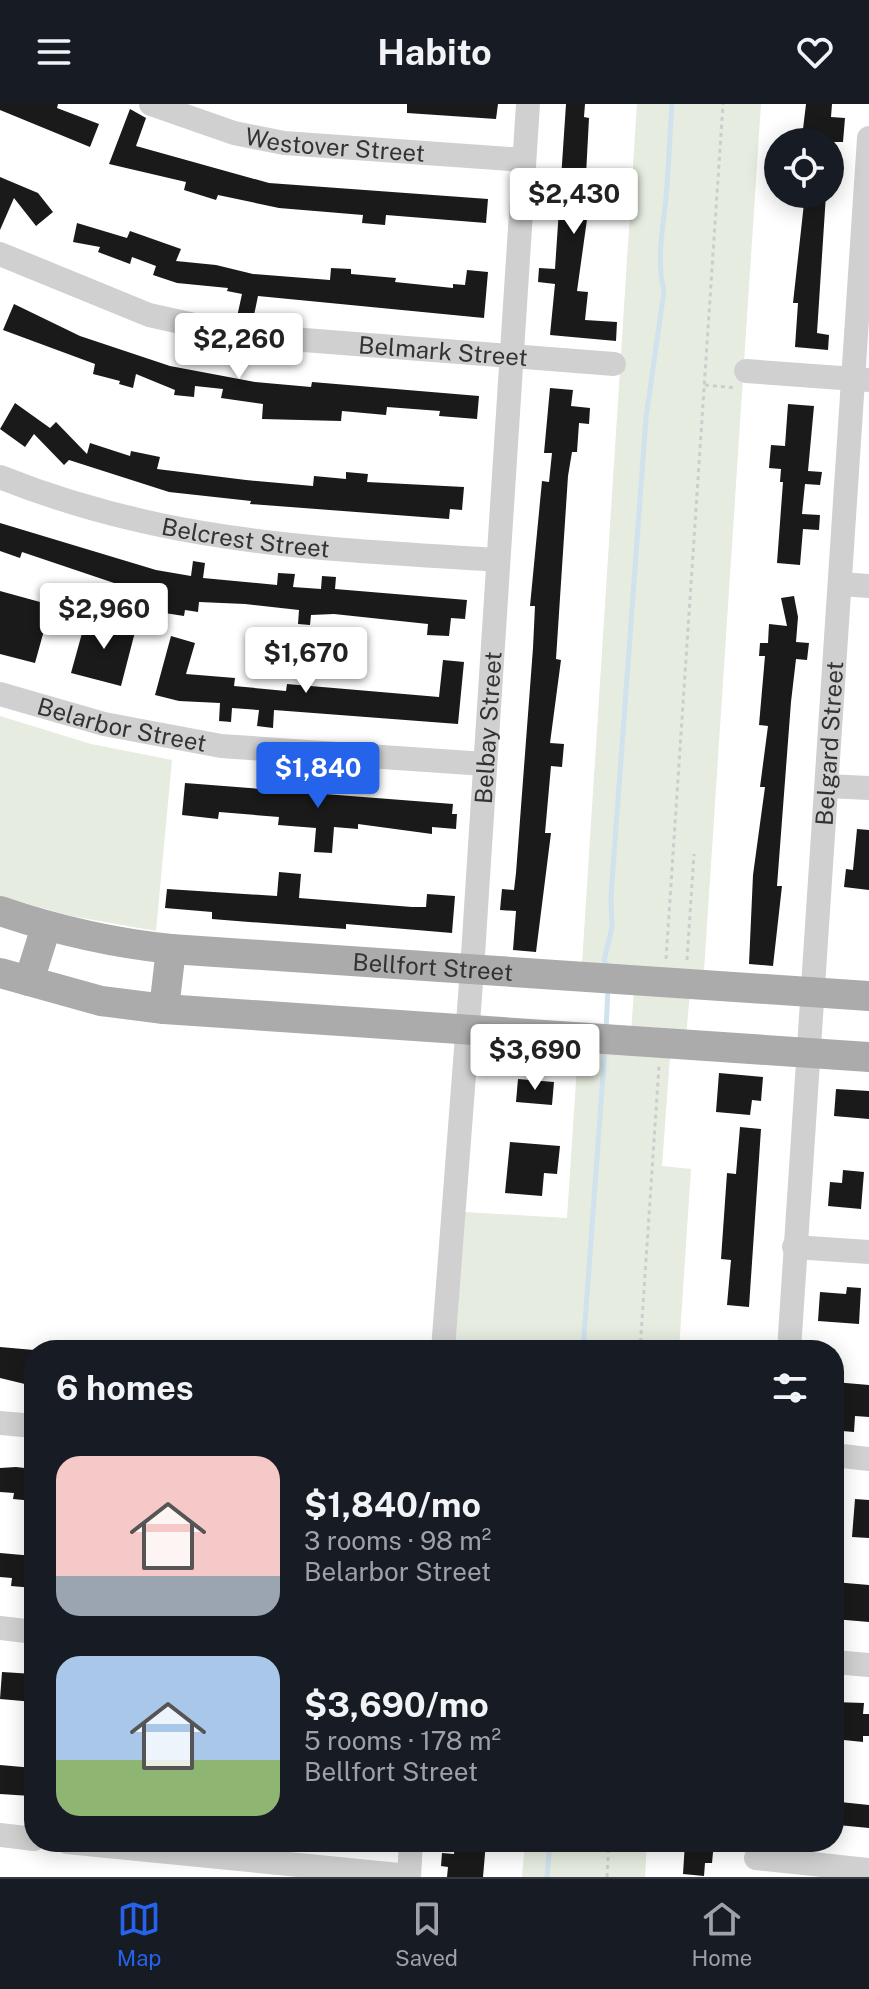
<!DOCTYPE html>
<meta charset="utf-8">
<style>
body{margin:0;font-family:"Public Sans",sans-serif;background:#242831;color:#f1f3f6;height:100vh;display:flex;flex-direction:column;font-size:30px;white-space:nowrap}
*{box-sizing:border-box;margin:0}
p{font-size:26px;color:#9ea1a6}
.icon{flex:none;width:44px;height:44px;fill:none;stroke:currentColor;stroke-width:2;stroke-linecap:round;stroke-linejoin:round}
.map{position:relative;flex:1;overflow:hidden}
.details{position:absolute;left:24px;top:1236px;width:820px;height:512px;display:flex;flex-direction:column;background:#171b24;border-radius:32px;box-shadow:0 4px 20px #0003}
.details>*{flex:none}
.controls{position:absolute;left:764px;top:24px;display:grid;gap:16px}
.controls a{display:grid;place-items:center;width:80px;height:80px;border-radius:50%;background:#171b24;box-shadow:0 4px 20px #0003;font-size:40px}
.price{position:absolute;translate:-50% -68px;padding:0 18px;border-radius:8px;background:#fff;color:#222;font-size:26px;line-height:52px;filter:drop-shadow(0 2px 4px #0008)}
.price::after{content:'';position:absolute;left:50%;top:48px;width:24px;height:18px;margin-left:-12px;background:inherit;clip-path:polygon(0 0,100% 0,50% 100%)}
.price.on{background:#2563eb;color:#fff}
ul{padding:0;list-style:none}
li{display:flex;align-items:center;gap:24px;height:200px;padding:0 32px}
li span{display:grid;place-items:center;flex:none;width:224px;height:160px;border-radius:24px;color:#555}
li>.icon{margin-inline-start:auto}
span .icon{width:96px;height:96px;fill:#fffc;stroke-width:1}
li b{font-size:34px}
h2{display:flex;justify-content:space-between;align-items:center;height:96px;padding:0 32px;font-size:34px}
header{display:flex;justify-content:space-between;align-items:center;height:104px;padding:0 32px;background:#171b24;font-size:36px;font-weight:700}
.tabs{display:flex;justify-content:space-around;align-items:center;height:112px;border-top:2px solid #363941;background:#171b24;font-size:22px;color:#9ea1a6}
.tabs a{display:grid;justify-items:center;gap:4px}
.tabs .on{color:#2563eb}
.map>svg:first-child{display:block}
</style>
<header><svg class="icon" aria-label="menu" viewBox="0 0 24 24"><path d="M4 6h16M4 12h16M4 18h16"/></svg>Habito<svg class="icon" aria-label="heart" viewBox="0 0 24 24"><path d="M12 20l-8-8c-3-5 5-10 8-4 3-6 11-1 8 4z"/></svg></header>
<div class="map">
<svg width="869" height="1773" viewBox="0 0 869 1773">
<rect width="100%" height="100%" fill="#fff"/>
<g fill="#e6ecdf">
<path d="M 637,0 L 761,0 L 704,867 L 582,860 Z"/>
<path d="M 0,612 L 91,640 L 172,656 L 156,827 L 71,812 L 0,792 Z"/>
<path d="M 634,886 L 690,888 L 686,933 L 631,929 Z"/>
<path d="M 578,947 L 670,953 L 662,1062 L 691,1065 L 679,1246 L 455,1246 L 465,1108 L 567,1114 Z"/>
<path d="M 525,1738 L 647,1738 L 645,1773 L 522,1773 Z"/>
</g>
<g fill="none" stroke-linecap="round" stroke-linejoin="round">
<g stroke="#cfe2ee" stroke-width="5">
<path d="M 608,862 L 604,857 L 612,823 L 611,792 L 646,314 L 664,187 C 655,150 665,117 667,81 C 669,54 670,27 672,0"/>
<path d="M 606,926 L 608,884"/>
<path d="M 583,1246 L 605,944"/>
<path d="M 547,1773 L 550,1738"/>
</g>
</g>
<g fill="#1a1a1a">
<path d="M 0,0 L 58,0 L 57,4 L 99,20 L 90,43 L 0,6 Z"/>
<path d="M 407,0 L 498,0 L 496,15 L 407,9 Z"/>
<path d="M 566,0 L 585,0 L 584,13 L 589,14 L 586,71 L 601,72 L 599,95 L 590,94 L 577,187 L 588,188 L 585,216 L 617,218 L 616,237 L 550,231 L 555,180 L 538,178 L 539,164 L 555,165 Z"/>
<path d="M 806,0 L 832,0 L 831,13 L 845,14 L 843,38 L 807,38 L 809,25 L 803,25 Z"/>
<path d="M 130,5 L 146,14 L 136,42 L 269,79 L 488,95 L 486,119 L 386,111 L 385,121 L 362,119 L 363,111 L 279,104 L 218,91 L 216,96 L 184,86 L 186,78 L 109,60 Z"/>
<path d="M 0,73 L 38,89 L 53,108 L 36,122 L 14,94 L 0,126 Z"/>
<path d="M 805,90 L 826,90 L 817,229 L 829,231 L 828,246 L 795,243 L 798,199 L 793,199 Z"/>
<path d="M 77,119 L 127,134 L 130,127 L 181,145 L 176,157 L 216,161 L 253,170 L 330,176 L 331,164 L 351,165 L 351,170 L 396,174 L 395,178 L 453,184 L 453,180 L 465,181 L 467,166 L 488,168 L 484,214 L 258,192 L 253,216 L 237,213 L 242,190 L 227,187 L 228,184 L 177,179 L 153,171 L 156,162 L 132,153 L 130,160 L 98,148 L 100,143 L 73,138 Z"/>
<path d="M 14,200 L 80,232 L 170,262 L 255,278 L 311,283 L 312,278 L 479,292 L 477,315 L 439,312 L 440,307 L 387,303 L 386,311 L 342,307 L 341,317 L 262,315 L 263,300 L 221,294 L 223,285 L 195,282 L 194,293 L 174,291 L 175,286 L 136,270 L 133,284 L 119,280 L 120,277 L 93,270 L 95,260 L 3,226 Z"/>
<path d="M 550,284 L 573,286 L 571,302 L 590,304 L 589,320 L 579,319 L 577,348 L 572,348 L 568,372 L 556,555 L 561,556 L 550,639 L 564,640 L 562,663 L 551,662 L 545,729 L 551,729 L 536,848 L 513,846 L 516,807 L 500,806 L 502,785 L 514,786 L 516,769 L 533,544 L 535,502 L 530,502 L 542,377 L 549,378 L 552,349 L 544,349 Z"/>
<path d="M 15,299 L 50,324 L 56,318 L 87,350 L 90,339 L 130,352 L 131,347 L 160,353 L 157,365 L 246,376 L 313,382 L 314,372 L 346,375 L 346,368 L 368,370 L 367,378 L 464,383 L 462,406 L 450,405 L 449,415 L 250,400 L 251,397 L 169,388 L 69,356 L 64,361 L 34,330 L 25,343 L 0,325 Z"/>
<path d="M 788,300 L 814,302 L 808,367 L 822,368 L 820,381 L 805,380 L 802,410 L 820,411 L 819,426 L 803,425 L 800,461 L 777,459 L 783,378 L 780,378 L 781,365 L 769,364 L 771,341 L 785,342 Z"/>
<path d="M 0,419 L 156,466 L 191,472 L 193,457 L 205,459 L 203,474 L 277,481 L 278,469 L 295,470 L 293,483 L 321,485 L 322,472 L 336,473 L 335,485 L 467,496 L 465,515 L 451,514 L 449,532 L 427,531 L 428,520 L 334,510 L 311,511 L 310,521 L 298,520 L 299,506 L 245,500 L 199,498 L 198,508 L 185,506 L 184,512 L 158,508 L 159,500 L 136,495 L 134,505 L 116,502 L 120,481 L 22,448 L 20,454 L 0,447 Z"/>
<path d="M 0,487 L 51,501 L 35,559 L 0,550 Z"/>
<path d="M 794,492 L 798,513 L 796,538 L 809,539 L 807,556 L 796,555 L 791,598 L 777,782 L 782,782 L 773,862 L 749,860 L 753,771 L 765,683 L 760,683 L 768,622 L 759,621 L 765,552 L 759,552 L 760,539 L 768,539 L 769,520 L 787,522 L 781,494 Z"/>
<path d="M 87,511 L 136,524 L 121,582 L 71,569 Z"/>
<path d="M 171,532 L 195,539 L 186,570 L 235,574 L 234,582 L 286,587 L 287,580 L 439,593 L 443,556 L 464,558 L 458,620 L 274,606 L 273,624 L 257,622 L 259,606 L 232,604 L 231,618 L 219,617 L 220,599 L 179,597 L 155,591 Z"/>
<path d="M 185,679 L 453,700 L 452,710 L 457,710 L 456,725 L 432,723 L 432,730 L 358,720 L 358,725 L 334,723 L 332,749 L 314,748 L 316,724 L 278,721 L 279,713 L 219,708 L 218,715 L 182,711 Z"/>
<path d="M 857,725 L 869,726 L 869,786 L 844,783 L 846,765 L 853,766 Z"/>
<path d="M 279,768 L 301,770 L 299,794 L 412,803 L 426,803 L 427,790 L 455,792 L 452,829 L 346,820 L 346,825 L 249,818 L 212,815 L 212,808 L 165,804 L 167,785 L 277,792 Z"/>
<path d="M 719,969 L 763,973 L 761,997 L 752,996 L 750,1011 L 716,1008 Z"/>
<path d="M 518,975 L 554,978 L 552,1001 L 516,998 Z"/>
<path d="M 836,985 L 869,987 L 869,1015 L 834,1012 Z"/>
<path d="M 740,1023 L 761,1025 L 749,1203 L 727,1201 L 731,1156 L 721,1155 L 727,1069 L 736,1070 Z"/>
<path d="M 510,1038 L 560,1042 L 557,1070 L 544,1069 L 542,1092 L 505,1089 Z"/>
<path d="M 843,1066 L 864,1068 L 861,1105 L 828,1102 L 830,1078 L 842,1079 Z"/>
<path d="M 847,1183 L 861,1184 L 859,1220 L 818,1217 L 820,1188 L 846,1190 Z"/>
<path d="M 0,1243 L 34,1246 L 33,1282 L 0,1274 Z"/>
<path d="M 834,1278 L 869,1281 L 869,1313 L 855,1312 L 854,1328 L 842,1327 L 843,1310 L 834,1309 Z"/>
<path d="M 16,1363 L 34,1365 L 34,1397 L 13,1395 L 14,1389 L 0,1388 L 0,1364 Z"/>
<path d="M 855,1395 L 869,1396 L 869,1434 L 852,1433 Z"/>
<path d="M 0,1449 L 34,1452 L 34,1484 L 11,1482 L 12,1474 L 0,1473 Z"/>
<path d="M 834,1478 L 869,1481 L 869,1518 L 834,1515 Z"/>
<path d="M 2,1568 L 34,1570 L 34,1598 L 0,1595 Z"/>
<path d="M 834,1598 L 864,1599 L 863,1610 L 869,1610 L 869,1632 L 863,1632 L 863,1638 L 834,1635 Z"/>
<path d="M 0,1661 L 34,1664 L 31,1692 L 0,1690 Z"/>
<path d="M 840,1698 L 869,1701 L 869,1724 L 838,1721 Z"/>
<path d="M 455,1738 L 486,1738 L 483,1773 L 447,1773 L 448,1763 L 441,1762 L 442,1749 L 454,1750 Z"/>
<path d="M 685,1738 L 714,1738 L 712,1759 L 705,1759 L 704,1772 L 683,1770 Z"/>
</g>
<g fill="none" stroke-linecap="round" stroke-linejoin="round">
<g stroke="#cdcdcd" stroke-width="3" stroke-dasharray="4 4" stroke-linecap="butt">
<path d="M 705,281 L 737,284"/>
<path d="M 666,855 L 723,0"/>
<path d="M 687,856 L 694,750"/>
<path d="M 640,1246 L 659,962"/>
<path d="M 607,1773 L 609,1738"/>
</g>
<g stroke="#d0d0d0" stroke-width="24">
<path id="s1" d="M 151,0 L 234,29 L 284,39 L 524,56"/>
<path id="s2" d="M 0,150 L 149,211 L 239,231 L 614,260"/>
<path d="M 746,267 L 869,276"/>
<path id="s3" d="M 0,373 C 166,440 323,445 498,456"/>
<path d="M 841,480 L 869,482"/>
<path id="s4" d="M 0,590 L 104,620 L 221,642 L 485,660"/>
<path d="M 827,682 L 869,684"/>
<path d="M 794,1143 L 869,1148"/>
<path id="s5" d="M 443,1246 L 472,866 L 528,0"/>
<path id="s6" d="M 789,1246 L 869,34"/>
<path d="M 0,1319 L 34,1322"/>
<path d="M 834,1351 L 869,1355"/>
<path d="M 0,1524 L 34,1528"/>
<path d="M 834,1558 L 869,1561"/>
<path d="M 0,1731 L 34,1735"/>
<path d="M 67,1738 L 409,1772"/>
<path d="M 756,1754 L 869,1766"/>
<path d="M 409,1773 L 411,1738"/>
</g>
<g stroke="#ababab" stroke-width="30">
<path id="s7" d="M 0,807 C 56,826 112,839 171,845 L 869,892"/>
<path d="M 0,869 L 101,897 L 164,905 L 869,953"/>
<path d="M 29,877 L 46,823"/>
<path d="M 164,905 L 171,845"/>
</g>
</g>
<g text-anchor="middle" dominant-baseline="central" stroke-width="8" stroke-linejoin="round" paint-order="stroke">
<g font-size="24" fill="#333" stroke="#fff">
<text stroke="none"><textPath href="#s1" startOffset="190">Westover Street</textPath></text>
<text stroke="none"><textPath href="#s2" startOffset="458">Belmark Street</textPath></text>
<text stroke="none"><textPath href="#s3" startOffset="254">Belcrest Street</textPath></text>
<text stroke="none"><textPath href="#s4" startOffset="126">Belarbor Street</textPath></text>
<text stroke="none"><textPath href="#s5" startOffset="624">Belbay Street</textPath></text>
<text stroke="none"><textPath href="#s6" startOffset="608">Belgard Street</textPath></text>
<text stroke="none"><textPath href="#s7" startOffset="438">Bellfort Street</textPath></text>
</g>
</g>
</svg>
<div class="controls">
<a><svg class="icon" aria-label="locate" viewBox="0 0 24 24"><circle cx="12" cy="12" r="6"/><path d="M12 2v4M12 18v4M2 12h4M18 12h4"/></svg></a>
</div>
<b class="price" style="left:574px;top:132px">$2,430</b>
<b class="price" style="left:239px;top:277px">$2,260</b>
<b class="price" style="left:104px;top:547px">$2,960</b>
<b class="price" style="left:306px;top:591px">$1,670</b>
<b class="price on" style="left:318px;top:706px">$1,840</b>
<b class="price" style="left:535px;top:988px">$3,690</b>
<section class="details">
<h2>6 homes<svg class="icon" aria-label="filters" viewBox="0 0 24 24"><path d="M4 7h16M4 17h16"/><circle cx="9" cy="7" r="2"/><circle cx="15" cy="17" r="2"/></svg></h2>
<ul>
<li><span style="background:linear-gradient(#f6c9c9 75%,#9aa5b1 0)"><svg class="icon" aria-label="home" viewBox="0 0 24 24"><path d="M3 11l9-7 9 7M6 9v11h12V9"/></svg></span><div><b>$1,840/mo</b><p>3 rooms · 98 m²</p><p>Belarbor Street</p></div></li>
<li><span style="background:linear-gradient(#a9c7e8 65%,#8fb573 0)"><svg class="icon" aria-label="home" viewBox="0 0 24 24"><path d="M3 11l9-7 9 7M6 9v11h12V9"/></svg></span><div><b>$3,690/mo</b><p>5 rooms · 178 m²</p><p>Bellfort Street</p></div></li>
</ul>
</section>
</div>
<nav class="tabs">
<a class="on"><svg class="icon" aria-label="map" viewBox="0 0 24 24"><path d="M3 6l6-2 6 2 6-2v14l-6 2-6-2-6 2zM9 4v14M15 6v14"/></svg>Map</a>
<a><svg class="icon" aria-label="saved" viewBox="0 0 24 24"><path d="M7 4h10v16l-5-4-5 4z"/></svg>Saved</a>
<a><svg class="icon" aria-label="home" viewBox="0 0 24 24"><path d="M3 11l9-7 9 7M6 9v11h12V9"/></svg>Home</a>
</nav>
